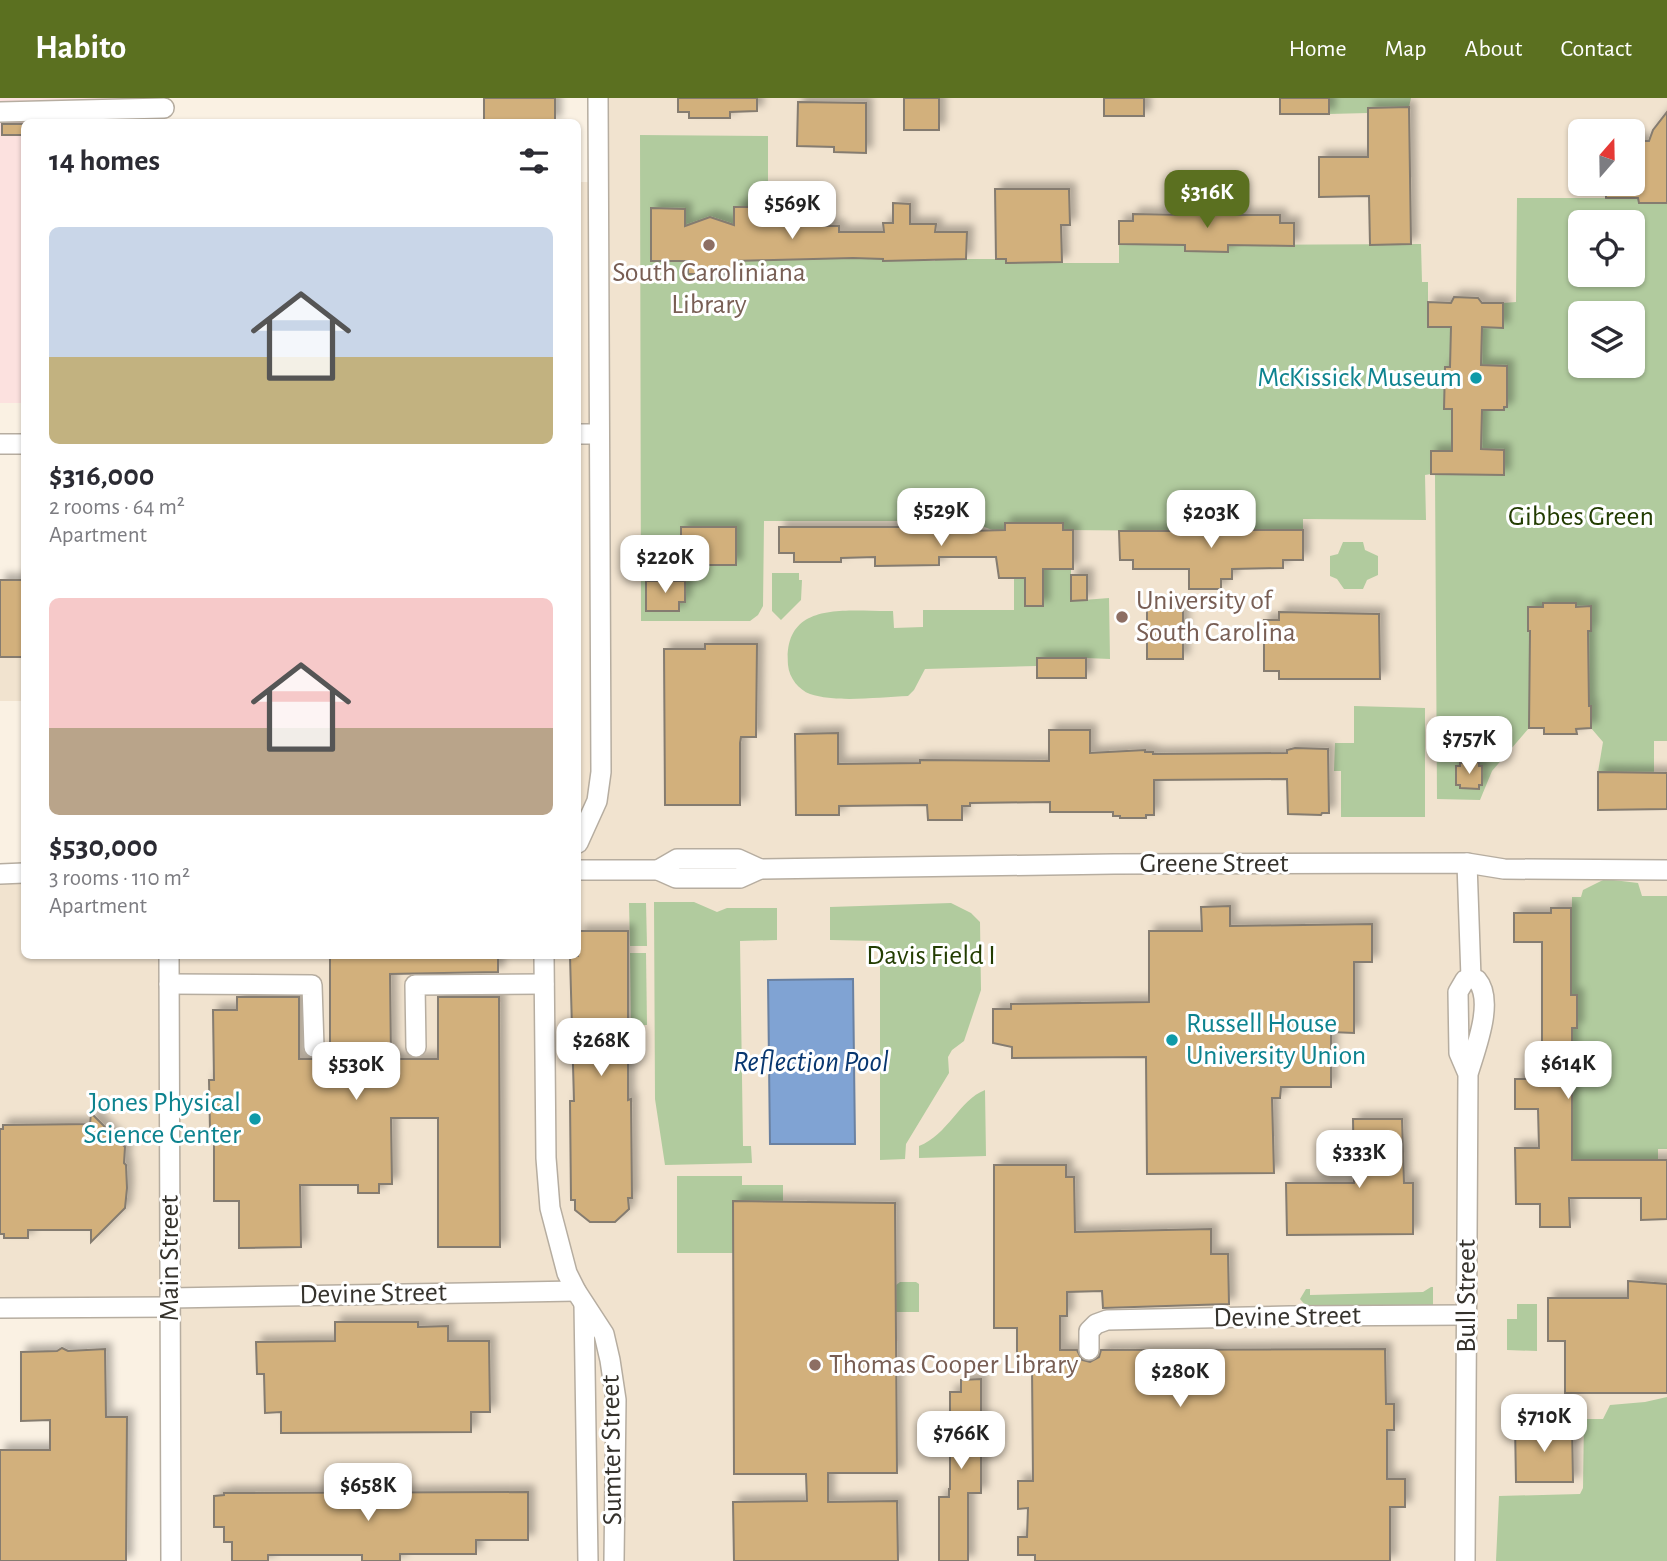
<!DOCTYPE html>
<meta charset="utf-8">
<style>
body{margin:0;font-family:"Alegreya Sans",sans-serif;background:#f2f2f3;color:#2b2b33;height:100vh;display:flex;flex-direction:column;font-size:26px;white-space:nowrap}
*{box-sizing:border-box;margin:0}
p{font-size:23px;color:#7c7c81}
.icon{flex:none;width:38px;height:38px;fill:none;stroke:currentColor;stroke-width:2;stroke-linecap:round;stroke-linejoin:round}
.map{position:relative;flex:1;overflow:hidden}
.drawer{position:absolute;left:21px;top:21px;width:560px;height:840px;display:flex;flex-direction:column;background:#fff;border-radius:10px;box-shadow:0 2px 5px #0004}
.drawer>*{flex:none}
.needle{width:46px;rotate:20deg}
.buttons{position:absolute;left:1568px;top:21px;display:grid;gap:14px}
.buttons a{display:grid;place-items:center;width:77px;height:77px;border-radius:10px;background:#fff;box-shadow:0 2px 5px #0004;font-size:35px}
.price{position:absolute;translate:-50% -60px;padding:0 16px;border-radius:14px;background:#fff;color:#222;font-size:23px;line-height:46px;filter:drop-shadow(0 2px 4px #0008)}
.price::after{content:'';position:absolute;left:50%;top:42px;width:21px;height:16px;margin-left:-10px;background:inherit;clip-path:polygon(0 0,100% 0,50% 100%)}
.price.active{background:#5b7020;color:#fff}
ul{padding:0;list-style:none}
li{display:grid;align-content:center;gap:14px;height:371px;padding:0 28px}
li span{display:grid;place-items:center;height:217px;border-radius:10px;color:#555}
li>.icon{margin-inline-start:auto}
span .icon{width:126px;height:126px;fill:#fffc;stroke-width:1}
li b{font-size:30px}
h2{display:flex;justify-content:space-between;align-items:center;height:84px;padding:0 28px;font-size:30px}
header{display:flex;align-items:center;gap:42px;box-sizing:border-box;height:98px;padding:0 35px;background:#5b7020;color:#fff}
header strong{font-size:33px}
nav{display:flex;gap:38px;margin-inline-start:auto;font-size:24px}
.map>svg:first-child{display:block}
</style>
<header>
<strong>Habito</strong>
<nav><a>Home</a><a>Map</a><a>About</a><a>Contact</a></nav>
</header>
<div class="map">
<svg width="1667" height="1463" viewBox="0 0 1667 1463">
<defs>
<filter id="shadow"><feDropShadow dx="6" dy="-6" stdDeviation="3.5" flood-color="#0004"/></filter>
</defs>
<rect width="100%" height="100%" fill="#faf1e3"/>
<path fill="#fce1df" d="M 0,0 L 122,0 L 122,24 L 24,24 L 24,305 L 0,305 Z"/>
<g fill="#f1e3cf" fill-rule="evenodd">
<path d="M 601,0 L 1667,0 L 1667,1463 L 172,1463 L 171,1208 L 0,1208 L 0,771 L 24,771 L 24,858 L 578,858 L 578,84 L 602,84 ZM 1580,33 L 1633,33 L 1633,86 L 1580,86 ZM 1580,124 L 1633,124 L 1633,177 L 1580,177 ZM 1580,215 L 1633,215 L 1633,268 L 1580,268 Z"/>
<path d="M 0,482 L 24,483 L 24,603 L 0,603 Z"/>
</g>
<g fill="#b1cb9e" fill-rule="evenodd">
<path d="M 1329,0 L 1411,0 L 1409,9 L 1368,10 L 1368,15 L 1329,16 Z"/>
<path d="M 640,37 L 768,38 L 768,109 L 734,109 L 734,130 L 710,119 L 685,130 L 685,111 L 651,111 L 651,163 L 688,163 L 732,176 L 732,163 L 853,160 L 935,163 L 935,161 L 1006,161 L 1007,165 L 1119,165 L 1119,146 L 1185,147 L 1186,153 L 1227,154 L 1228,147 L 1421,146 L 1422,184 L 1428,184 L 1428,228 L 1451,229 L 1450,269 L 1445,269 L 1444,311 L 1452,311 L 1452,353 L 1431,354 L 1431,376 L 1425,377 L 1426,422 L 1303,421 L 1303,432 L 1231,432 L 1231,421 L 1189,422 L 1189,433 L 1063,432 L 1062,425 L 1005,425 L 1005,432 L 992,432 L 970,423 L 764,423 L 763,508 L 758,517 L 750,523 L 641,523 ZM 681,429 L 736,429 L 736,467 L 682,467 ZM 646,483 L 681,483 L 685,488 L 685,504 L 646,513 Z"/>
<path d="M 1517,100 L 1638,100 L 1639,105 L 1667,105 L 1667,643 L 1654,643 L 1654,676 L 1598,674 L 1603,644 L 1591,630 L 1591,608 L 1589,608 L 1588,533 L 1590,509 L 1576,509 L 1576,505 L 1544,505 L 1543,509 L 1528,510 L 1528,532 L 1530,533 L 1529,630 L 1492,673 L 1480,702 L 1437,701 L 1435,377 L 1504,377 L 1504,352 L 1481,351 L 1482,312 L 1507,309 L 1507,269 L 1481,267 L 1482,229 L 1502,229 L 1503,205 L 1516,204 ZM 1580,124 L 1633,124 L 1633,177 L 1580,177 ZM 1580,215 L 1633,215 L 1633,268 L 1580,268 Z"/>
<path d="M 1343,444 L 1363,444 L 1365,452 L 1378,458 L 1378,477 L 1367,482 L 1363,491 L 1344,491 L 1337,481 L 1330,478 L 1330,458 L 1338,456 Z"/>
<path d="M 1038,471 L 1071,471 L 1071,503 L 1109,500 L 1110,561 L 1086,560 L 1086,580 L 1037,580 L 1036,568 L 925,571 L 914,592 L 908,598 C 879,599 837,605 810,596 C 799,592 789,580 788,567 C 783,501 848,514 893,513 L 894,530 L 923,529 L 923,512 L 1014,512 L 1014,472 L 1030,472 L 1025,487 L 1025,508 L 1043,508 L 1043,486 Z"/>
<path d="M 772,475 L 799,475 L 799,482 L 802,482 L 801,502 L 781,522 L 772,513 Z"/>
<path d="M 1354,608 L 1425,610 L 1425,719 L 1341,719 L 1341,673 L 1334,673 L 1335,645 L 1354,645 Z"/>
<path d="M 1605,781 L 1638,785 L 1642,798 L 1667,798 L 1667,1051 L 1658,1051 L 1658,1062 L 1572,1062 L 1572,1025 L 1564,1011 L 1573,1011 L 1572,930 L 1577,929 L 1577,897 L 1571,896 L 1572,799 L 1581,799 L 1583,792 Z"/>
<path d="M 654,804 L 694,804 L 717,814 L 727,810 L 777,810 L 777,842 L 740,843 L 743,1048 L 751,1048 L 752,1065 L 665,1067 L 655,1001 Z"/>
<path d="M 629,805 L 646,805 L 647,848 L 630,848 Z"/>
<path d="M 951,805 L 971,815 L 980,824 L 981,892 L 964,943 L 952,952 L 948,959 L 949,975 L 906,1046 L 905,1061 L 880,1062 L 880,843 L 830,842 L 830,809 Z"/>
<path d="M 630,855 L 646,855 L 647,927 L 631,927 Z"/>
<path d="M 985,992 L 986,1058 L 919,1060 L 919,1048 C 948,1037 959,1002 985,992 Z"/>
<path d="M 677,1078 L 742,1078 L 742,1087 L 783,1087 L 783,1103 L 733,1103 L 733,1155 L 677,1155 Z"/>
<path d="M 900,1184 L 916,1184 L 919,1186 L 919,1214 L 896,1214 L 896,1187 Z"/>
<path d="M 1431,1189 L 1433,1189 L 1433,1208 L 1307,1209 L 1300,1201 L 1306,1191 L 1310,1191 L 1310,1197 L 1423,1194 Z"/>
<path d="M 1517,1206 L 1537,1206 L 1537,1253 L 1507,1252 L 1507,1221 L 1517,1221 Z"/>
<path d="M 1667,1299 L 1667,1463 L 1496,1463 L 1499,1398 L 1580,1396 L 1583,1390 L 1584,1321 L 1603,1321 L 1610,1307 L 1645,1304 Z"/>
</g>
<path fill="#80a3d3" stroke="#6a81a1" stroke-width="2" d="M 853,881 L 855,1046 L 770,1046 L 768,882 Z"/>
<g fill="#d2b07b" stroke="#857c70" stroke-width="2" filter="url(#shadow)">
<rect x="484" y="0" width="71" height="24"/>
<path d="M 678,0 L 757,0 L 757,13 L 730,14 L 730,20 L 689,20 L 689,14 L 678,14 Z"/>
<rect x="904" y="0" width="35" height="32"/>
<rect x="1104" y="0" width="40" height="18"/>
<rect x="1280" y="0" width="49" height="16"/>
<path d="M 798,4 L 866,5 L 866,55 L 834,54 L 834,49 L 797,48 Z"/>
<path d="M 1409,9 L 1411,146 L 1370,147 L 1369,98 L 1319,99 L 1319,59 L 1368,59 L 1368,10 Z"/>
<path d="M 1667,14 L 1667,105 L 1639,105 L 1638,100 L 1606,100 L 1606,86 L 1633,86 L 1633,43 L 1649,43 L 1653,32 Z"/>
<rect x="2" y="26" width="22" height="11"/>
<path d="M 995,91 L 1069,91 L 1070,127 L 1061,127 L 1062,164 L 1006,165 L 1006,161 L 996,161 Z"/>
<path d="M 893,105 L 910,106 L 910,126 L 936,126 L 935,134 L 967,134 L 966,161 L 883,163 L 883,161 L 853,160 L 732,163 L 732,176 L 688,176 L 688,163 L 651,163 L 651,110 L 685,111 L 685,128 L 710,119 L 734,127 L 734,109 L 768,109 L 768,128 L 839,128 L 839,134 L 884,134 L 883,125 L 893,125 Z"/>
<path d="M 1185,106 L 1228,107 L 1228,117 L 1280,117 L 1280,125 L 1294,125 L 1294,148 L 1228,147 L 1228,154 L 1185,153 L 1185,147 L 1119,146 L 1119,123 L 1133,123 L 1133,116 L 1185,117 Z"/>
<path d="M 1454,199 L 1478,200 L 1482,205 L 1503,205 L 1503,230 L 1482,229 L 1481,267 L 1507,268 L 1507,309 L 1504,309 L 1504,312 L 1482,312 L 1481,351 L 1504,352 L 1504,377 L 1431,376 L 1431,353 L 1452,353 L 1452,311 L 1444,311 L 1445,269 L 1450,269 L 1451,229 L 1428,229 L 1428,204 L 1451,205 Z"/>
<path d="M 1231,421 L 1231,432 L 1303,432 L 1303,462 L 1283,462 L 1283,470 L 1232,471 L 1232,481 L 1221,481 L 1221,491 L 1189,491 L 1189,471 L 1133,471 L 1133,462 L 1120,462 L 1119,433 L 1189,433 L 1188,422 Z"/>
<path d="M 1005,425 L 1063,425 L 1063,432 L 1073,432 L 1073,471 L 1043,471 L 1043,508 L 1025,508 L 1025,480 L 999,480 L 996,459 L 939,459 L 939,467 L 875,468 L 875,459 L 841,460 L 841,464 L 794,464 L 794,455 L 779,455 L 779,429 L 969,429 L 969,433 L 1005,432 Z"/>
<rect x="681" y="429" width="55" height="38"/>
<path d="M 1071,477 L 1087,477 L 1087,502 L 1071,503 Z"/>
<rect x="0" y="482" width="24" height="77"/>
<path d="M 646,483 L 685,483 L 685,504 L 679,504 L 679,513 L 646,513 Z"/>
<path d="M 1543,505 L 1576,505 L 1576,509 L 1591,508 L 1591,533 L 1588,533 L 1589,608 L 1591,608 L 1591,630 L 1576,631 L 1577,636 L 1544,636 L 1544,630 L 1529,630 L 1530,533 L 1528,533 L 1528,509 L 1543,509 Z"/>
<rect x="1147" y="510" width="36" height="51"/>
<path d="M 1279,514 L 1379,516 L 1380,581 L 1279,581 L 1279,573 L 1264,573 L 1264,522 L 1279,522 Z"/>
<path d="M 705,546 L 757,546 L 756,639 L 741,639 L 740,645 L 740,707 L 665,707 L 664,551 L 705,551 Z"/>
<rect x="1037" y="560" width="49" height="20"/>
<path d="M 1049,632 L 1090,632 L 1090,655 L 1145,652 L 1145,654 L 1153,654 L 1153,656 L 1287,655 L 1287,652 L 1295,650 L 1328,651 L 1329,715 L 1322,715 L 1321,717 L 1288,716 L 1287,681 L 1154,682 L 1154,717 L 1146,717 L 1146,720 L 1120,720 L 1120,718 L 1113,718 L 1113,714 L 1050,714 L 1050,704 L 970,705 L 970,708 L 962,708 L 962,722 L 928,722 L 927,707 L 839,708 L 839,717 L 796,717 L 795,636 L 838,635 L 838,666 L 920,665 L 920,662 L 1049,663 Z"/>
<path d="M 1479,664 L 1479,668 L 1482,668 L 1482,687 L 1479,687 L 1479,691 L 1460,690 L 1460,687 L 1456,687 L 1456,668 L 1460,668 L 1460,665 Z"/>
<path d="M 1598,674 L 1667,675 L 1667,711 L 1598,712 Z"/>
<path d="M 1230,808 L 1230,828 L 1372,826 L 1372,864 L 1354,864 L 1354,935 L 1331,934 L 1331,989 L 1281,989 L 1280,1000 L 1272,1000 L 1274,1075 L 1147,1076 L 1146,959 L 1012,960 L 1012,949 L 993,945 L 993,911 L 1011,911 L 1011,906 L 1149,904 L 1149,833 L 1202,833 L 1201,809 Z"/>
<path d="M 1551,810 L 1571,810 L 1571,897 L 1577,897 L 1577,930 L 1572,930 L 1572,1062 L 1667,1062 L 1667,1121 L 1641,1122 L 1641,1100 L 1569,1100 L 1570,1129 L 1540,1129 L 1540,1106 L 1516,1106 L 1515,1050 L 1539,1050 L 1538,1011 L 1515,1011 L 1515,981 L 1542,981 L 1542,844 L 1514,844 L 1514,815 L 1551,815 Z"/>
<path d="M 578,833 L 628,833 L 628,1002 L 631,1001 L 632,1100 L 628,1100 L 629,1111 L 615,1124 L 590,1124 L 575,1112 L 575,1102 L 571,1102 L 570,1003 L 574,1003 L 570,858 L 578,858 Z"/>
<path d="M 330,858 L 498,858 L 498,874 L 390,876 L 391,961 L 438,961 L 438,899 L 499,899 L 500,1149 L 438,1149 L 438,1020 L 391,1020 L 392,1086 L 379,1086 L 379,1095 L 358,1095 L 358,1087 L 300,1087 L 301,1149 L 239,1150 L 239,1103 L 214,1103 L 214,1032 L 210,1032 L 209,982 L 214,982 L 213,912 L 237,912 L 237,899 L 299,899 L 299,961 L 330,961 Z"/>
<path d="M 91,1015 L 125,1049 L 124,1065 L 126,1067 L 127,1090 L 125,1110 L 91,1144 L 91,1132 L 28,1132 L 28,1140 L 4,1140 L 4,1136 L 0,1136 L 0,1031 L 3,1031 L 3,1027 L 90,1026 Z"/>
<path d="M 1353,1021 L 1402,1021 L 1404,1085 L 1413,1085 L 1413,1136 L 1287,1137 L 1286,1085 L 1354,1085 Z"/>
<path d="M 994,1067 L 1066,1067 L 1066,1079 L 1074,1079 L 1075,1134 L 1211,1131 L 1211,1156 L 1228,1156 L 1229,1206 L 1103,1210 L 1102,1193 L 1067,1194 L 1067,1218 L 1060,1218 L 1060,1252 L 1077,1252 L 1082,1262 L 1090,1264 L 1099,1259 L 1101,1252 L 1385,1251 L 1386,1306 L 1394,1306 L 1394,1332 L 1387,1332 L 1387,1381 L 1405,1381 L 1405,1409 L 1390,1409 L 1390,1463 L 1035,1463 L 1035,1457 L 1018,1457 L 1018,1439 L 1027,1439 L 1028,1410 L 1018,1411 L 1018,1383 L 1033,1383 L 1032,1269 L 1017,1269 L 1017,1230 L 994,1230 Z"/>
<path d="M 733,1103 L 895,1105 L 897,1375 L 828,1375 L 828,1404 L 897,1403 L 898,1463 L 734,1463 L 733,1404 L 807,1403 L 806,1376 L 734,1376 Z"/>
<path d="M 1628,1183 L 1667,1186 L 1667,1295 L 1565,1295 L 1565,1243 L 1548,1243 L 1548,1200 L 1628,1200 Z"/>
<path d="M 335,1224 L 418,1224 L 418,1229 L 448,1228 L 448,1243 L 489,1243 L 490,1314 L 471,1314 L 471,1334 L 281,1335 L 281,1314 L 265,1315 L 264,1276 L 257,1276 L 256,1244 L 335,1243 Z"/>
<path d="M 62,1250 L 68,1253 L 105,1251 L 106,1319 L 127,1319 L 126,1463 L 0,1463 L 0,1352 L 50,1352 L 50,1322 L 21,1323 L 21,1254 L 57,1253 Z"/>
<path d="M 981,1281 L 981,1395 L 968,1395 L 968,1463 L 939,1463 L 939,1399 L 949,1399 L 949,1391 L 950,1391 L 950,1294 L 961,1294 L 961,1282 Z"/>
<path d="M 1515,1327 L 1572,1327 L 1573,1384 L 1516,1384 Z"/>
<path d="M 528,1394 L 528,1442 L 476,1442 L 476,1456 L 400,1456 L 400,1463 L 362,1463 L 362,1457 L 268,1457 L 268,1463 L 232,1463 L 232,1444 L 224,1444 L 224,1429 L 214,1429 L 214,1398 L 224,1397 L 224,1395 Z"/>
</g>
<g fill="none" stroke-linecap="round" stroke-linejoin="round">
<g stroke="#b6ada0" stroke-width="22">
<g id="minor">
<path d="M 0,14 L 164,10"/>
<path d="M 578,336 L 598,336"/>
<path d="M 0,346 L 24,346"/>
<path d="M 578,745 L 597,703 L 601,674 L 598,0"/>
<path d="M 1467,765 L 1471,880"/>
<path d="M 578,772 L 658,772 L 676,780 L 740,780 L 760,771 L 1114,766 L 1467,765 L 1504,771 L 1667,772"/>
<path d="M 658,772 L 677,761 L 738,761 L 760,771"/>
<path d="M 0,776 L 24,775"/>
<path d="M 169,858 L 171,1463"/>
<path d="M 544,858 L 546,1060 L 550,1110 L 567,1175 L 576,1193 L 604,1236 L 610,1262 L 616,1302 L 614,1463"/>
<path d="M 169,886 L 312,887 L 314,949"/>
<path d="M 416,949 L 415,887 L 544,886"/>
<path d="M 170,1200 L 576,1193"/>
<path d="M 584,1206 L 588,1463"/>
<path d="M 0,1210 L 170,1209"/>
<path d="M 1089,1252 L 1089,1233 L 1096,1226 L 1107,1222 L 1290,1218 L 1467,1217"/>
<path d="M 1465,1463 L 1468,976 C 1475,952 1495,903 1477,882 L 1471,880 L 1465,882 L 1458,894 L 1459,955 L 1468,976"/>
</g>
</g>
<use href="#minor" stroke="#fff" stroke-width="19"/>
</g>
<g fill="#8d6e63" stroke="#fff" stroke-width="2.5">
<circle cx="709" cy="147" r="7"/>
<circle cx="1122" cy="519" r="7"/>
<circle cx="815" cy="1267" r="7"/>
</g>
<g fill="#0f9aa8" stroke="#fff" stroke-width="2.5">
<circle cx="1476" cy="280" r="7"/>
<circle cx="1172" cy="942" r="7"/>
<circle cx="255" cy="1021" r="7"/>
</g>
<g text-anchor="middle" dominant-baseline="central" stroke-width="6" stroke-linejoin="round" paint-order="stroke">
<g font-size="28" fill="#785e54" stroke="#fff" text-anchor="start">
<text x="709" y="175" text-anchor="middle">South Caroliniana<tspan x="709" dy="32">Library</tspan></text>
<text x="1136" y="503">University of<tspan x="1136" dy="32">South Carolina</tspan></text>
<text x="829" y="1267">Thomas Cooper Library</text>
</g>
<g font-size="28" fill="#0d838f" stroke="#fff" text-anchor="end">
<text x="1462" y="280">McKissick Museum</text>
<text x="1186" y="926" text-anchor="start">Russell House<tspan x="1186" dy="32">University Union</tspan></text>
<text x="241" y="1005">Jones Physical<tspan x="241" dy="32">Science Center</tspan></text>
</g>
<g font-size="28" fill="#233d02" stroke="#fff">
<text x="1581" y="419">Gibbes Green</text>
<text x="931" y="858">Davis Field I</text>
</g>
<g font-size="28" fill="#35322c" stroke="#fff">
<text x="1214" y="766">Greene Street</text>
<text transform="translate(170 1160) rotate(-90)">Main Street</text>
<text transform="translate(373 1196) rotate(-1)">Devine Street</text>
<text transform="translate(1467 1198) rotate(-90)">Bull Street</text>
<text transform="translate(1287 1219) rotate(-1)">Devine Street</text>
<text transform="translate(612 1352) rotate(-91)">Sumter Street</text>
</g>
<g font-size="30" font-style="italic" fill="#083770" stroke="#fff">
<text x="811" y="964">Reflection Pool</text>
</g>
</g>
</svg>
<div class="buttons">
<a><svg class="needle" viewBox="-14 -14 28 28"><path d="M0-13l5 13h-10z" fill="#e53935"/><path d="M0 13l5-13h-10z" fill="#7c7c81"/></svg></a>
<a><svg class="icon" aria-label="locate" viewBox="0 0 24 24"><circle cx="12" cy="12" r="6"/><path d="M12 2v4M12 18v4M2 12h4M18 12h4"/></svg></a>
<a><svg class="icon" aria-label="layers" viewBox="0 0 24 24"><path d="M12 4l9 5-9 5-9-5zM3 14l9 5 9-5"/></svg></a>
</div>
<b class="price active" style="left:1207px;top:132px">$316K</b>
<b class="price" style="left:792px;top:143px">$569K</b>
<b class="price" style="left:941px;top:450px">$529K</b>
<b class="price" style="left:1211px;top:452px">$203K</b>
<b class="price" style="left:665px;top:497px">$220K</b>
<b class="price" style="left:1469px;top:678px">$757K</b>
<b class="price" style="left:601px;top:980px">$268K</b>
<b class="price" style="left:1568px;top:1003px">$614K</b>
<b class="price" style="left:356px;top:1004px">$530K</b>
<b class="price" style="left:1359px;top:1092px">$333K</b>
<b class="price" style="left:1180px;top:1311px">$280K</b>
<b class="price" style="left:1544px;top:1356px">$710K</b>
<b class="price" style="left:961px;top:1373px">$766K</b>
<b class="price" style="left:368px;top:1425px">$658K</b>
<section class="drawer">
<h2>14 homes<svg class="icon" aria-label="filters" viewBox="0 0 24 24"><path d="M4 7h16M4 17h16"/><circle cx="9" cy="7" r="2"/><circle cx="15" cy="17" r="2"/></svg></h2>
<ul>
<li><span style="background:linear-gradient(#c9d6e8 60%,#c2b280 0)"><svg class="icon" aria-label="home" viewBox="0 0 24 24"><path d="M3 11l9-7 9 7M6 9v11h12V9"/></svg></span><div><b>$316,000</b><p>2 rooms · 64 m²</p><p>Apartment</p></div></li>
<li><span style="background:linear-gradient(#f6c9c9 60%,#b9a48a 0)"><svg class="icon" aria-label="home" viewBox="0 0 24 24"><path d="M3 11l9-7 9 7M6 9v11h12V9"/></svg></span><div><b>$530,000</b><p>3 rooms · 110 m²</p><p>Apartment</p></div></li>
</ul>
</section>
</div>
